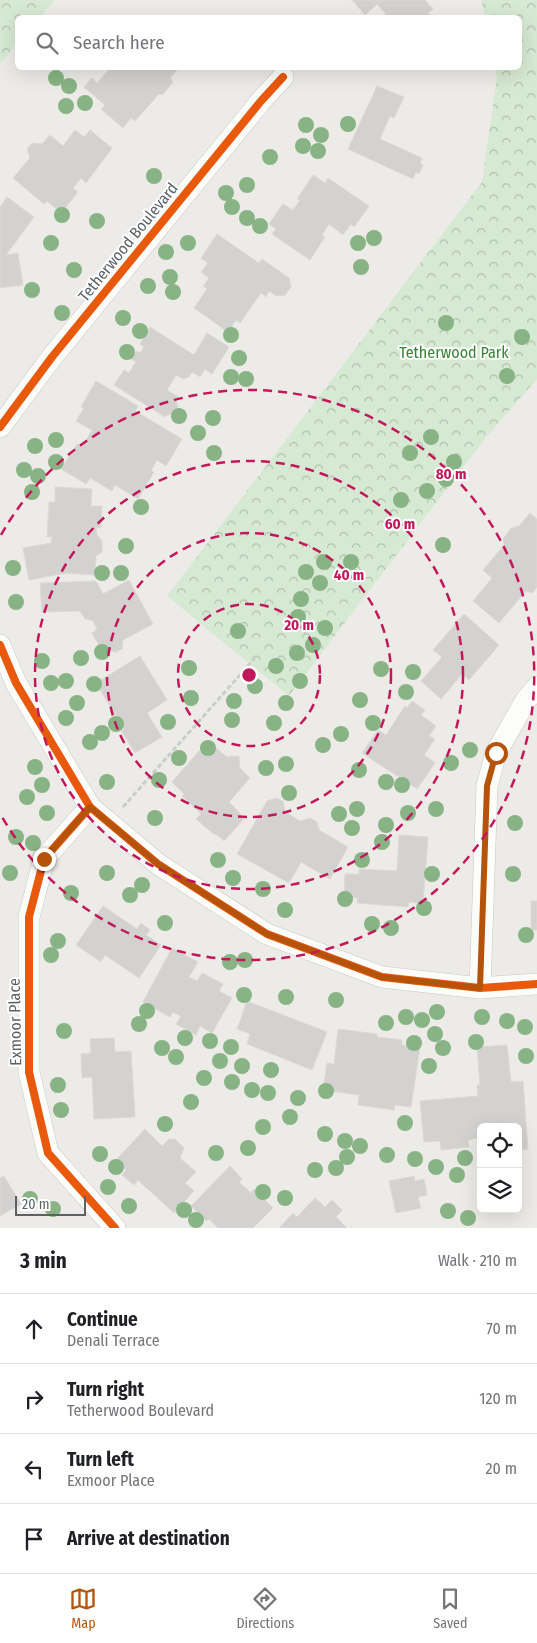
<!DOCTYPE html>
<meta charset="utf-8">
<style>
:root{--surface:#fff;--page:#f2f2f2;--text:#202124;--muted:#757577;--line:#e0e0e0;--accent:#b45309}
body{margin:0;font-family:"Fira Sans Condensed",sans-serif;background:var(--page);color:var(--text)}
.controls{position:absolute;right:15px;bottom:15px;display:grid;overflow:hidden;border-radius:8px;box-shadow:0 5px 20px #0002}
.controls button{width:45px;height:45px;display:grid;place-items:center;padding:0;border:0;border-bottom:1px solid var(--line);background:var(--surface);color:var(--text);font:25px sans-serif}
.scale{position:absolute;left:15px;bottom:12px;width:71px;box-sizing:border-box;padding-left:5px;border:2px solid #5c6165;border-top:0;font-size:14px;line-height:18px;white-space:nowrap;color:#5c6165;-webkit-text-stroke:4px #fff;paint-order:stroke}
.stop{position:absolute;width:15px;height:15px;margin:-11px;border:4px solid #b45309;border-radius:50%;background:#fff}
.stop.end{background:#b45309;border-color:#fff;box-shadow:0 1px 5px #0008}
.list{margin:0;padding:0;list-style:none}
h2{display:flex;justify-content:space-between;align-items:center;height:65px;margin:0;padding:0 20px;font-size:21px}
h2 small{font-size:16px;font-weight:400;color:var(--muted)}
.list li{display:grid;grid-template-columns:32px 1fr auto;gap:15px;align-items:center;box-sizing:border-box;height:70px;padding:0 20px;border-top:1px solid var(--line)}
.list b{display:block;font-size:19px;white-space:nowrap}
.list p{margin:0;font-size:16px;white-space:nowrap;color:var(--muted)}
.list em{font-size:16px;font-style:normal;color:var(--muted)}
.icon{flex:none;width:28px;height:28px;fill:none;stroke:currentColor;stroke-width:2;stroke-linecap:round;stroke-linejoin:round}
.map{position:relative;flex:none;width:537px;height:1228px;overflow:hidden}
.search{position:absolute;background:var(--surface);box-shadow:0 5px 20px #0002;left:15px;right:15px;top:15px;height:55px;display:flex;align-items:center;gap:12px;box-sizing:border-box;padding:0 18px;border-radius:8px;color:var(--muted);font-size:19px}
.sheet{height:345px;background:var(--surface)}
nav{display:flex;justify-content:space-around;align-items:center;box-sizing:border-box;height:70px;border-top:1px solid var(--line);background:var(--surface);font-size:14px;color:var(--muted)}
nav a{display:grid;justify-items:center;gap:2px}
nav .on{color:var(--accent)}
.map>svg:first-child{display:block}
.forest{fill:url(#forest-crowns)}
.building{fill:#d3d2d0;stroke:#dcdad6}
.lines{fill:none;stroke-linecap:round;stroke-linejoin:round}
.street-casing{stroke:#c8c8c8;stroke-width:22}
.path{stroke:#c9ceca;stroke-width:3;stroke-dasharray:5 2.5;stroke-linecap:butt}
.street{stroke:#fcfcfb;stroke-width:21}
.cycleway-casing{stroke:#fff;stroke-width:11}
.cycleway{stroke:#e8590c;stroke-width:8}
.tree{fill:#88b385}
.route{stroke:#b45309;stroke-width:6}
.ring{fill:none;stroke:#c2185b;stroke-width:2.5;stroke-dasharray:9 6}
.labels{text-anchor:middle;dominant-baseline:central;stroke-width:4;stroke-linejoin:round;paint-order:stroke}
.street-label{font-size:16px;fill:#5c6165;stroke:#fff}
.park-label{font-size:16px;fill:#368534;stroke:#fff}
.centre{fill:#c2185b;stroke:#fff;stroke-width:2.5}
.ring-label{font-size:15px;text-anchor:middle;font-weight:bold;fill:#c2185b;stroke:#fff;stroke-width:4;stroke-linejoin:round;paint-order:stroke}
</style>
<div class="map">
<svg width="537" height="1228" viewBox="0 0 537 1228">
<defs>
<pattern id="forest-crowns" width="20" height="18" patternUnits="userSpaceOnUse" patternTransform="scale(1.25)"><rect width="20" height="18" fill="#d6e9d2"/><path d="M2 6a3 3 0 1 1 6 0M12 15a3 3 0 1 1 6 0" fill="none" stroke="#b1c0ae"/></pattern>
</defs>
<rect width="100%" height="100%" fill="#edebe7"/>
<g class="forest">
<polygon points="0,0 55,0 40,17 18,18 17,43 0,64"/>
<polygon points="481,0 537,0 537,379 487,436 289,696 167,596 482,182 497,78 495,68 520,68 520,18 485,17"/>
</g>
<g class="building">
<polygon points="352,0 425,0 433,9 428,13 432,18 386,18 385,13 377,4 365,15"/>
<polygon points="110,68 177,68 178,69 170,78 173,82 162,95 159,94 135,121 131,118 123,128 101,109 105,105 84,87 92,78 97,83"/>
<polygon points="377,86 404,97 394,118 390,116 380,139 422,158 420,163 423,165 419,174 416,172 413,179 348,149"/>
<polygon points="75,130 84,137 90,130 112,148 86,183 81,178 73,188 78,192 61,213 47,201 44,204 13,178 30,158 27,149 32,143 42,144 50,135 63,146"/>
<polygon points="313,175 325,183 328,178 369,206 354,227 351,224 343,235 329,224 322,235 325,237 310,260 272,234 276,229 269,224 283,204 293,210 300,200 297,199"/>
<polygon points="7,197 34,217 6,255 18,253 23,285 0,288 0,207"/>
<polygon points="217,234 259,263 262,259 289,278 291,287 285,295 276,296 269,291 266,297 261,293 240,323 236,320 228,332 194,308 207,289 203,286 209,278 201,272 208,263 201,258"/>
<polygon points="150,327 194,355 207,333 229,347 212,374 205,369 200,377 192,372 189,377 183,379 176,375 167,390 178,397 176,401 178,406 174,414 167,415 165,417 114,385 124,370 129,373 136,362 131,359 137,351 140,353 144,347 140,344"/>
<polygon points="96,381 138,406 135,411 182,439 166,466 157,460 151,471 154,472 138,499 115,485 112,491 90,478 86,484 61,469 77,444 82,447 92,430 76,421 84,408 81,407"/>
<polygon points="55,487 92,489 91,506 102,506 101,527 96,528 97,535 102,541 102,552 96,556 95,575 66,573 29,580 23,548 51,543 52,537 47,537 49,502 55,502"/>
<polygon points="530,513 537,519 537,587 532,593 526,591 499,623 473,601 492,578 483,570 504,545 503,539 511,528 519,526"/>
<polygon points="129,580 153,624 123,640 122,649 116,652 109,651 107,646 101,649 92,633 97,629 93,621 85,619 80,611 42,612 40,583 96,581 103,594"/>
<polygon points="464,614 499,645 469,680 462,674 441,699 421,681 442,657 433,650"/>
<polygon points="140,656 167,700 147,713 162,737 135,753 121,730 124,729 96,683"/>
<polygon points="412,701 425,710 421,715 436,726 429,736 435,739 424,755 435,763 417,789 362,753 378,730 386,735 405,706 407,708"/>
<polygon points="216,748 227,757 239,756 240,768 250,778 229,802 239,812 243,820 224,841 216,834 215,835 196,819 201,814 182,796 184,794 172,782 200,750 208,757"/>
<polygon points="276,798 283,801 285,812 300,821 310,818 317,822 319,830 348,847 330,879 301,862 289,883 237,854 267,801"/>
<polygon points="399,835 428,837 423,903 409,902 408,907 357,903 358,898 344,897 345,874 359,874 359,869 397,871"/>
<rect x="531" y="901" width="6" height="29"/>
<polygon points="103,906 137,929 141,923 150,930 146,935 161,945 139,978 105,955 101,962 76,945"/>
<polygon points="172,948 198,962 189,977 197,981 202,973 223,984 219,991 232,998 212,1033 200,1026 196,1035 176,1024 181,1016 173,1012 170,1017 143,1002"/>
<polygon points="247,1001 327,1032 312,1070 247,1044 250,1034 237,1029"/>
<polygon points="338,1029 377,1034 377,1037 402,1040 402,1045 420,1047 411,1107 395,1105 394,1110 358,1105 359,1095 323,1090 327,1063 334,1064"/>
<polygon points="114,1038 115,1052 131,1051 135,1117 94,1119 92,1077 82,1078 81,1054 91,1053 90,1039"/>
<polygon points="507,1045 511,1082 523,1081 528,1149 518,1150 518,1127 481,1127 481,1153 478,1138 468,1140 469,1147 441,1150 440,1141 424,1142 420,1101 478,1096 477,1085 480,1085 477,1047"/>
<polygon points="145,1129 162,1146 169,1139 175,1139 184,1148 180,1158 196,1172 185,1183 194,1191 174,1213 138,1180 134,1185 122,1175 126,1170 116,1160"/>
<polygon points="230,1166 242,1179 239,1182 251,1193 254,1189 273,1208 253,1228 218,1228 209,1219 206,1221 191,1206"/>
<polygon points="4,1176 21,1204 0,1216 0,1178"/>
<polygon points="414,1176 415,1181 424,1179 427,1195 418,1197 421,1208 396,1213 389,1181"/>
<polygon points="315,1198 325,1207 332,1200 342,1210 336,1217 347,1228 279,1228 293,1213 297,1217"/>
</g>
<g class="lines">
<g class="street-casing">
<g id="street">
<polyline points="0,427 52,357 261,101 283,77"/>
<polyline points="0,645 16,683 90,807 158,864 267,934 382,977 480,988 537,984"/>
<polyline points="90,807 44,859 29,917 29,1072 48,1153 115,1228"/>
<polyline points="480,988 487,786 496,753 526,700 537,687"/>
</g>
</g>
<polyline class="path" points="123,807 255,658"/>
<use href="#street" class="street"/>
<g class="cycleway-casing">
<g id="cycleway">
<polyline points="0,427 52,357 261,101 283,77"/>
<polyline points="0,645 16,683 90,807 158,864 267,934 382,977 480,988 537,984"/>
<polyline points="90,807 44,859 29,917 29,1072 48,1153 115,1228"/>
</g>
</g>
<use href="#cycleway" class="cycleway"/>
</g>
<g class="tree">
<circle cx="56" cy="78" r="8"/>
<circle cx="69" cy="86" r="8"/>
<circle cx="85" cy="103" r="8"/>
<circle cx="66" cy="106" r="8"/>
<circle cx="348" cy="124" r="8"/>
<circle cx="306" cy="125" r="8"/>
<circle cx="321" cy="135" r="8"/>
<circle cx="303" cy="146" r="8"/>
<circle cx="318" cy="151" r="8"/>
<circle cx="270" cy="157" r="8"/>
<circle cx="154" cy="176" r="8"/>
<circle cx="247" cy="185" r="8"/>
<circle cx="226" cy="193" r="8"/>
<circle cx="232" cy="207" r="8"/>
<circle cx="62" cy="215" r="8"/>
<circle cx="247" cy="218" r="8"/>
<circle cx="97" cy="221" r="8"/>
<circle cx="260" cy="226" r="8"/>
<circle cx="374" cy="238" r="8"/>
<circle cx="51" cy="243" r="8"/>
<circle cx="188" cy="243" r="8"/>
<circle cx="358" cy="243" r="8"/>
<circle cx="166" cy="252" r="8"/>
<circle cx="361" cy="267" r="8"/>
<circle cx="74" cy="270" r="8"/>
<circle cx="170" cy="277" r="8"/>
<circle cx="148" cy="286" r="8"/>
<circle cx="32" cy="290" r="8"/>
<circle cx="173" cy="292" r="8"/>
<circle cx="62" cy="313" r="8"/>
<circle cx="123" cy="318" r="8"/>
<circle cx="446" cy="323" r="8"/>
<circle cx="140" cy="331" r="8"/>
<circle cx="231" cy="335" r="8"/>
<circle cx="522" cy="337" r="8"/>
<circle cx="127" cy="352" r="8"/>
<circle cx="239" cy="358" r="8"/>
<circle cx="507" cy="376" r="8"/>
<circle cx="231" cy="377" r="8"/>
<circle cx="246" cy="379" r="8"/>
<circle cx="179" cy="416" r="8"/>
<circle cx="213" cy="418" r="8"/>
<circle cx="198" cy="433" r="8"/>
<circle cx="431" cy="437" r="8"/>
<circle cx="56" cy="440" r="8"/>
<circle cx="35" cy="446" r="8"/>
<circle cx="214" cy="453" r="8"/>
<circle cx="410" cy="453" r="8"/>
<circle cx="56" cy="462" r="8"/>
<circle cx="454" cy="462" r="8"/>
<circle cx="24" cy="470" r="8"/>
<circle cx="38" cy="476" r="8"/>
<circle cx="446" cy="479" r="8"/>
<circle cx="427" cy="491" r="8"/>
<circle cx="32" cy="492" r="8"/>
<circle cx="401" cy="500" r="8"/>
<circle cx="141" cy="507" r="8"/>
<circle cx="443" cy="545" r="8"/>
<circle cx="126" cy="546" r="8"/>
<circle cx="324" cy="562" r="8"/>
<circle cx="351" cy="562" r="8"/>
<circle cx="13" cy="568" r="8"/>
<circle cx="306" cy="572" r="8"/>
<circle cx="102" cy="573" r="8"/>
<circle cx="121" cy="573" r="8"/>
<circle cx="320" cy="583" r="8"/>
<circle cx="301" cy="599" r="8"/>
<circle cx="16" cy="602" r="8"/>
<circle cx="298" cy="617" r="8"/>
<circle cx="325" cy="628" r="8"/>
<circle cx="238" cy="631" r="8"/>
<circle cx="313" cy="645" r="8"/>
<circle cx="102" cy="652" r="8"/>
<circle cx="297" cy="653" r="8"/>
<circle cx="81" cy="658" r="8"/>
<circle cx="42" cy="661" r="8"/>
<circle cx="276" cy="666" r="8"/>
<circle cx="189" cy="668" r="8"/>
<circle cx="381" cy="669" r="8"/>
<circle cx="413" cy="672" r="8"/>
<circle cx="66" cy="681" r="8"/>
<circle cx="300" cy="681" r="8"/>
<circle cx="51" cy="683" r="8"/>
<circle cx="94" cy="684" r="8"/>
<circle cx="255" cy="686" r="8"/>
<circle cx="406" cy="692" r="8"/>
<circle cx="191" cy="698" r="8"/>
<circle cx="360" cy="700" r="8"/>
<circle cx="234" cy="701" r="8"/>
<circle cx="77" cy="703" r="8"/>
<circle cx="286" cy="703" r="8"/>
<circle cx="66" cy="718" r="8"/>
<circle cx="232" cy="720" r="8"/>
<circle cx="168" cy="722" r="8"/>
<circle cx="274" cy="723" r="8"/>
<circle cx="373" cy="723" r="8"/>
<circle cx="116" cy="724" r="8"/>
<circle cx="102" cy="733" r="8"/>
<circle cx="341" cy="734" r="8"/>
<circle cx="90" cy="742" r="8"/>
<circle cx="323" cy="745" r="8"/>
<circle cx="208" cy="748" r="8"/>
<circle cx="470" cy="750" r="8"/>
<circle cx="179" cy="758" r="8"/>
<circle cx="451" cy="763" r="8"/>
<circle cx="286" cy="764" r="8"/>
<circle cx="35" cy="767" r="8"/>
<circle cx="266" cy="768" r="8"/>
<circle cx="359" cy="770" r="8"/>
<circle cx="159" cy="780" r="8"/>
<circle cx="107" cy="782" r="8"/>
<circle cx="386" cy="782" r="8"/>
<circle cx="42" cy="785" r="8"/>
<circle cx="402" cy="785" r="8"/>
<circle cx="289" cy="793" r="8"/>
<circle cx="27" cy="797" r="8"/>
<circle cx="357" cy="809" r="8"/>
<circle cx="436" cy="809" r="8"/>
<circle cx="47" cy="813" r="8"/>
<circle cx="408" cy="813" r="8"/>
<circle cx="339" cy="814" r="8"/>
<circle cx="155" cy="818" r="8"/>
<circle cx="515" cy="823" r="8"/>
<circle cx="386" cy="825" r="8"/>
<circle cx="352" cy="828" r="8"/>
<circle cx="16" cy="837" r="8"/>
<circle cx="382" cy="842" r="8"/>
<circle cx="33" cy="843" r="8"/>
<circle cx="218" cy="860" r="8"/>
<circle cx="362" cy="860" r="8"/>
<circle cx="10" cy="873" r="8"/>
<circle cx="107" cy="873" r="8"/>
<circle cx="432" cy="874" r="8"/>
<circle cx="513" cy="874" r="8"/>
<circle cx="233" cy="878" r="8"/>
<circle cx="142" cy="885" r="8"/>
<circle cx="263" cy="889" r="8"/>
<circle cx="71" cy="893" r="8"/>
<circle cx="130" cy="895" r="8"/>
<circle cx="345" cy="899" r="8"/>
<circle cx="424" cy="908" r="8"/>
<circle cx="285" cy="910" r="8"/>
<circle cx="165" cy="923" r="8"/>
<circle cx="372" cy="924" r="8"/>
<circle cx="391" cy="928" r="8"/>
<circle cx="526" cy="935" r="8"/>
<circle cx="58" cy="941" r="8"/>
<circle cx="51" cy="955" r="8"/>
<circle cx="245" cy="960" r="8"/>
<circle cx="230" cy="962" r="8"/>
<circle cx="244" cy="995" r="8"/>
<circle cx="286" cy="997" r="8"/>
<circle cx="336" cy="1000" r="8"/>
<circle cx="147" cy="1011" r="8"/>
<circle cx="437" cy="1012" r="8"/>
<circle cx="406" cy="1017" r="8"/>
<circle cx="482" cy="1017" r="8"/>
<circle cx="422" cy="1020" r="8"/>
<circle cx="507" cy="1021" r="8"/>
<circle cx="386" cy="1023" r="8"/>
<circle cx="139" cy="1024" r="8"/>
<circle cx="525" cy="1027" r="8"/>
<circle cx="64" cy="1031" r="8"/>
<circle cx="435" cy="1034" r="8"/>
<circle cx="185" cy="1038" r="8"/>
<circle cx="210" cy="1041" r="8"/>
<circle cx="476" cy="1042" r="8"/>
<circle cx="414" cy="1043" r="8"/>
<circle cx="231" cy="1047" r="8"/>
<circle cx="162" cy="1048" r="8"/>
<circle cx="443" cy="1048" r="8"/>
<circle cx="526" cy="1056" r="8"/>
<circle cx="176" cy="1057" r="8"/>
<circle cx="220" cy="1061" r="8"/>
<circle cx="242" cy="1066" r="8"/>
<circle cx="429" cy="1066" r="8"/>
<circle cx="271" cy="1070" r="8"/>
<circle cx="204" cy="1078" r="8"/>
<circle cx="232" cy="1082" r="8"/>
<circle cx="58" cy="1085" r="8"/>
<circle cx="252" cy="1090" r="8"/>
<circle cx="326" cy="1091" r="8"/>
<circle cx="268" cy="1093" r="8"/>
<circle cx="298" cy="1098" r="8"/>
<circle cx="191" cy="1102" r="8"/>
<circle cx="61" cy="1110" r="8"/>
<circle cx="290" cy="1117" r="8"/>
<circle cx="405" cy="1123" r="8"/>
<circle cx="165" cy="1124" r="8"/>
<circle cx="263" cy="1127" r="8"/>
<circle cx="325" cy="1134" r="8"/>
<circle cx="345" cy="1141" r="8"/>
<circle cx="360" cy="1146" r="8"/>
<circle cx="248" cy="1148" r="8"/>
<circle cx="216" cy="1153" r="8"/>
<circle cx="100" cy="1154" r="8"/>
<circle cx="387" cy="1155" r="8"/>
<circle cx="347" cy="1157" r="8"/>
<circle cx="465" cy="1158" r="8"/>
<circle cx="415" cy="1159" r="8"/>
<circle cx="116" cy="1167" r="8"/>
<circle cx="436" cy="1167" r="8"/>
<circle cx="336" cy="1168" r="8"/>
<circle cx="315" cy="1170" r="8"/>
<circle cx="457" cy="1175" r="8"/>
<circle cx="108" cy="1187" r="8"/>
<circle cx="263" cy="1192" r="8"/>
<circle cx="285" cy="1198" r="8"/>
<circle cx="30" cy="1199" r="8"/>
<circle cx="129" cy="1206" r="8"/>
<circle cx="53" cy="1209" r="8"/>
<circle cx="184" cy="1210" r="8"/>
<circle cx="448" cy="1211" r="8"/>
<circle cx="468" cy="1218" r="8"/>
<circle cx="196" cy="1220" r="8"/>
</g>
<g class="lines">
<polyline class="route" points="44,859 90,807 158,864 267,934 382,977 480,988 487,786 496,753"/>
</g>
<g class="ring">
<circle cx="249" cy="675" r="71"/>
<circle cx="249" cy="675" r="142"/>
<circle cx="249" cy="675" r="214"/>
<path d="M1 535A285 285 0 1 1 1 815"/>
</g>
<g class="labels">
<g class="street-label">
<text transform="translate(128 242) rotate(-51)">Tetherwood Boulevard</text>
<text transform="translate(15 1022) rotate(-91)">Exmoor Place</text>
</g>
<g class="park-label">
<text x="454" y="352">Tetherwood Park</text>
</g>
</g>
<circle cx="249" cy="675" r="8" class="centre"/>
<g class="ring-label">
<text x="451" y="479">80 m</text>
<text x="400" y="529">60 m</text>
<text x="349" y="580">40 m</text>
<text x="299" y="630">20 m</text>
</g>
</svg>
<div class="controls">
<button><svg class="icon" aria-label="locate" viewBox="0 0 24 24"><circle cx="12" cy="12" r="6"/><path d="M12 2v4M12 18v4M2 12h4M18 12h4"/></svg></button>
<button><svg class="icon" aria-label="layers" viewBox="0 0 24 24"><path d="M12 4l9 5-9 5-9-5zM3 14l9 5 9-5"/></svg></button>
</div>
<div class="scale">20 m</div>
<div class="stop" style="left:496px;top:753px"></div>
<div class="stop end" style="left:44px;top:859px"></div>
<div class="search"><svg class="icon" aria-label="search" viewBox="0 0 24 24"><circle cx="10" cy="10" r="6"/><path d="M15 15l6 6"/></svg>Search here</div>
</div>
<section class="sheet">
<h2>3 min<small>Walk · 210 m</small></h2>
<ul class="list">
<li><svg class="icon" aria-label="ahead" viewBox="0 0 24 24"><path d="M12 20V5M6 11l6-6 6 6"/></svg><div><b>Continue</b><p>Denali Terrace</p></div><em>70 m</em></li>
<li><svg class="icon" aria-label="right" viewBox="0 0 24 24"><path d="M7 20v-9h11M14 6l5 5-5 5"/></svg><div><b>Turn right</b><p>Tetherwood Boulevard</p></div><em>120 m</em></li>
<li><svg class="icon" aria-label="left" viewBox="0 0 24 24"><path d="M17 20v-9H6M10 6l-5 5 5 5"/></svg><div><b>Turn left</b><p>Exmoor Place</p></div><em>20 m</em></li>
<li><svg class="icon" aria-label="arrive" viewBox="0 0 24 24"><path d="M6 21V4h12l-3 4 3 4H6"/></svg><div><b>Arrive at destination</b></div></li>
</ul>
</section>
<nav>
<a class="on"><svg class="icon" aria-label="map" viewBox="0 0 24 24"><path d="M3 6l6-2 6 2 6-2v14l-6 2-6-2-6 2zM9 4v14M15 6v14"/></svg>Map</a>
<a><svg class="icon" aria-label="directions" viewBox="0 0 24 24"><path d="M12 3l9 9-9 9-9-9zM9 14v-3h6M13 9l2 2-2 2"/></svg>Directions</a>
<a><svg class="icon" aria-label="saved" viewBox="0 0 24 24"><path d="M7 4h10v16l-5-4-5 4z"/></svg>Saved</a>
</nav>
